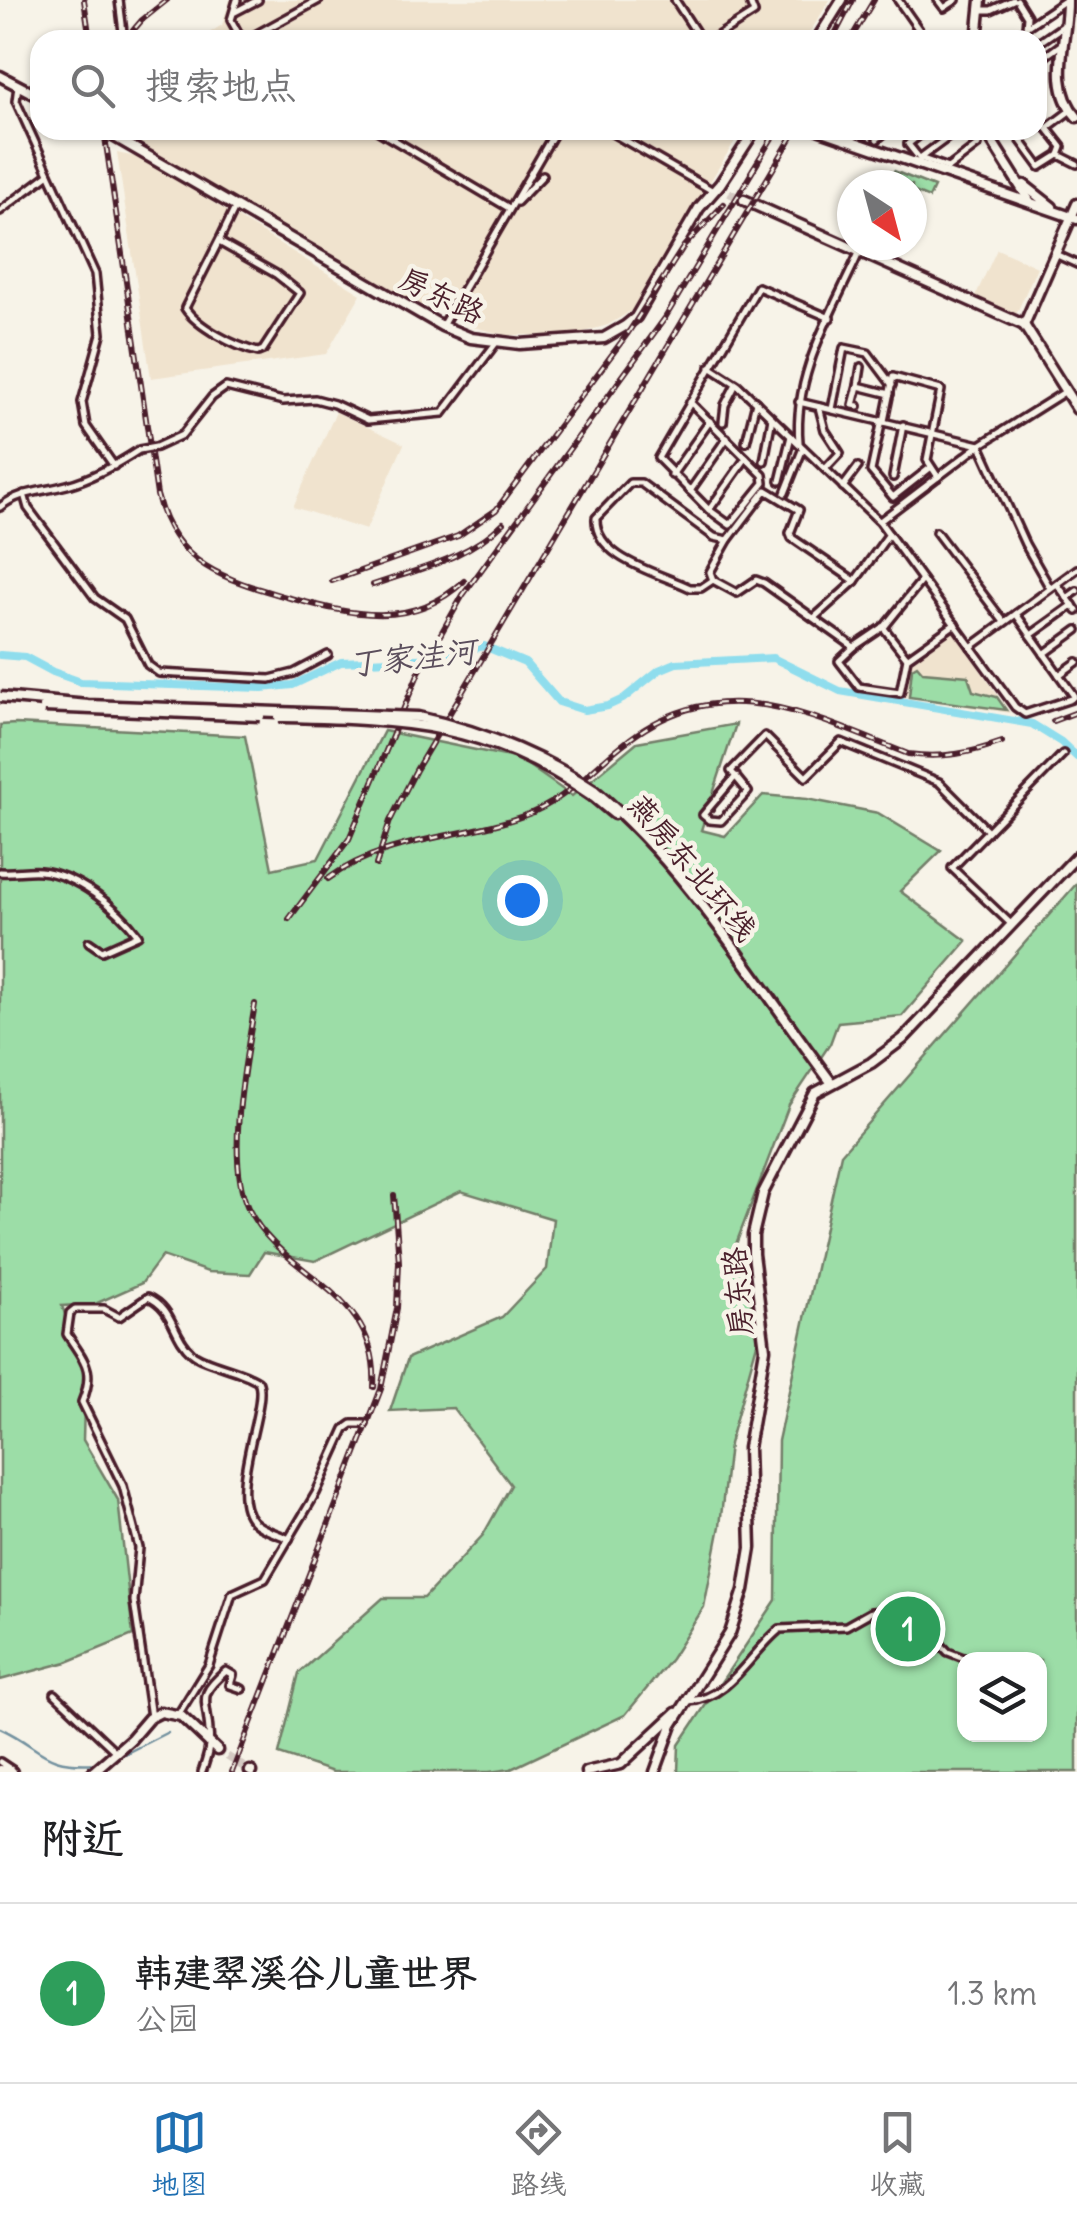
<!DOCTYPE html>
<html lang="zh">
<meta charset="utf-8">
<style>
:root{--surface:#fff;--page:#f6f6f6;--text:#202124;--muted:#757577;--line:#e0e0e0;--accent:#1f6fb2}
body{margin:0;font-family:Delius,"LXGW WenKai TC",sans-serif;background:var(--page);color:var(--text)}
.controls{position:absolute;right:30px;bottom:30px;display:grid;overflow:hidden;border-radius:20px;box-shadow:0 2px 8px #0004}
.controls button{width:90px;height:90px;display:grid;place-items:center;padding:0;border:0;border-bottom:2px solid var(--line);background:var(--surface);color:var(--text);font:50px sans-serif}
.compass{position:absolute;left:837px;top:170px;width:90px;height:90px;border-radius:50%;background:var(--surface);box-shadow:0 2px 8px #0004;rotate:144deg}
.you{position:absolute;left:522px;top:900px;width:35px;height:35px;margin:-25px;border:8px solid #fff;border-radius:50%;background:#1a73e8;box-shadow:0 0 0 15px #1a73e833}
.badge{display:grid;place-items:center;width:65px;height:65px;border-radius:50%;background:var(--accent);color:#fff;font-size:32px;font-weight:700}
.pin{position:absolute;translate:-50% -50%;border:5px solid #fff;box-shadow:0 2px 10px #0006}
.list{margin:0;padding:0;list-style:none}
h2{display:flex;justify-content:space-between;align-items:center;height:130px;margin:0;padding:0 40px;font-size:42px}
h2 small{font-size:32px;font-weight:400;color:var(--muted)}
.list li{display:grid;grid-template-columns:65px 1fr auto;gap:30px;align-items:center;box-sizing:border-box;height:180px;padding:0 40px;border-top:2px solid var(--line)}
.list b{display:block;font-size:38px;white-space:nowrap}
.list p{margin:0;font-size:32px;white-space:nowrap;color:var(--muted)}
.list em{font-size:32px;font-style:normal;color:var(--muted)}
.icon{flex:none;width:55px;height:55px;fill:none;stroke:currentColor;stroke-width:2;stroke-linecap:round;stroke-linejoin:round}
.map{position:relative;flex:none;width:1077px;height:1772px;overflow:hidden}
.search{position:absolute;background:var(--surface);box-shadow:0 2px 8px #0004;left:30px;right:30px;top:30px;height:110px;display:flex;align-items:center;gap:25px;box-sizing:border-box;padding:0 35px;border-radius:30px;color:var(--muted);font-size:38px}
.sheet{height:310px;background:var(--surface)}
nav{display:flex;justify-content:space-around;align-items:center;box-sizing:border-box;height:140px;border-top:2px solid var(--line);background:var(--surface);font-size:28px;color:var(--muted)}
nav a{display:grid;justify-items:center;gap:5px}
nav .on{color:var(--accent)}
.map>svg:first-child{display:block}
.built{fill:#f0e3ce}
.green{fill:#9cdda7;stroke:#737e69;stroke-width:2.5;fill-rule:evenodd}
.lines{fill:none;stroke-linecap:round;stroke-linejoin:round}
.stream{stroke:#73919f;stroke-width:2.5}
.river{stroke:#8fdded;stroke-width:8}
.secondary-tunnel{stroke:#d4c9c2;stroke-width:8;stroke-dasharray:8 4;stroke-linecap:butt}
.street-casing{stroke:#4a1f2b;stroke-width:12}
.secondary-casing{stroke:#4a1f2b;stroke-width:15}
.street{stroke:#f7f3e8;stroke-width:5}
.secondary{stroke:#f7f3e8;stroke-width:8}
.rail-casing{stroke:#4a1f2b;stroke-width:6}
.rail{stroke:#f7f3e8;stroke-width:2.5;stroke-dasharray:8;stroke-linecap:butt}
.street-bridge-casing{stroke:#4a1f2b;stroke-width:12;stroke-linecap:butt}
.secondary-bridge-casing{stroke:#4a1f2b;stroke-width:15;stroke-linecap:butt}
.street-bridge{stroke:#f7f3e8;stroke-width:5}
.secondary-bridge{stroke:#f7f3e8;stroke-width:8}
.labels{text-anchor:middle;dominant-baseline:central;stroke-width:9;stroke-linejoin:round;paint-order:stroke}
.street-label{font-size:30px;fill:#4a1f2b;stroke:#f7f3e8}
.water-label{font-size:32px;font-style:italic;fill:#5b4e5c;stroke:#f7f3e8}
</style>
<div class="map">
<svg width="1077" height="1772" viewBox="0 0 1077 1772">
<rect width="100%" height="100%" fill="#f7f3e8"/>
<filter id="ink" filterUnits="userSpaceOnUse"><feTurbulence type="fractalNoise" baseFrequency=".01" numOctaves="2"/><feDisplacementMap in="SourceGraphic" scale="20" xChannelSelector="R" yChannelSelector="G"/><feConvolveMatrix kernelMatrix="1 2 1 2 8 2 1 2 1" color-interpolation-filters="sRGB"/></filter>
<g filter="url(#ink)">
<g class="built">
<polygon points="230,0 830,0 805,40 198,40 222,25"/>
<polygon points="128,130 734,130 738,136 631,311 608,325 573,335 505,335 465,325 462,313 434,299 418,306 126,135"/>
<polygon points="117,153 141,158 361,294 326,354 151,378"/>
<polygon points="997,249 1037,267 1016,315 975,297"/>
<polygon points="336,412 404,444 366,530 293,507"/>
<polygon points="952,629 1010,713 905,697 910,659"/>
</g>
<g class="green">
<polygon points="894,171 934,187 929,198 912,191 912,185 890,182"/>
<polygon points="917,665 923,672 968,676 973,691 997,697 1006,710 909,697 912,668"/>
<polygon points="16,724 245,736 272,869 318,859 384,731 519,759 572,796 637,742 736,724 701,830 725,836 763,795 807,799 878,813 941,851 900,891 967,941 902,1016 838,1022 830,1044 789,1105 736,1244 759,1336 729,1444 720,1526 704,1607 671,1659 625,1715 511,1769 489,1772 333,1772 279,1754 299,1673 383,1598 424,1598 483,1535 511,1485 453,1408 390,1411 408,1358 502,1317 547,1269 553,1219 461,1191 315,1261 264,1252 250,1274 208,1272 162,1256 142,1283 95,1304 62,1306 85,1370 83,1440 118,1500 133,1635 67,1662 0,1680 0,725"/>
<path d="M 1077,883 L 1077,1772 L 678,1772 L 679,1745 L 776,1600 L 778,1441 L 841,1154 ZM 964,1660 L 1040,1660 L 1040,1734 L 964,1734 Z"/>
</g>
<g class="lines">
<g class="stream">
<path d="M 0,1728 C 45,1749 40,1767 99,1763"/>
<polyline points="107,1763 168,1732"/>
</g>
<polyline class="river" points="0,655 25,657 53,672 81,682 262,688 293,685 341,662 441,658 484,646 525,663 559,702 584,710 608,706 623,699 659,670 676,663 773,658 840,691 1032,724 1061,742 1077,757"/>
<g class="secondary-tunnel">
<polyline points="729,193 744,200"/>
<polyline points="217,1750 250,1771"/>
</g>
<g class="street-casing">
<g id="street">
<polyline points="119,0 124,40"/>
<polyline points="237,0 231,20 242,40"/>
<polyline points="675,0 701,40"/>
<polyline points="898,0 926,40"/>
<polyline points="938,0 944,8 956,0"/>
<polyline points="1017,0 1027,16 1025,40"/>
<polyline points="980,10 991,10 1013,0"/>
<polyline points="235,12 258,0"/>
<polyline points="1026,27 1066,0"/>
<polyline points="246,40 319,0"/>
<polyline points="711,40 754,13 749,0"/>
<polyline points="1037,44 1063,26"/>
<polyline points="1037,62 1062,44"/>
<polyline points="18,86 16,101 95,274 101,334 82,402 86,426 114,466"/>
<polyline points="1037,122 1047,128"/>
<polyline points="377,130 509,208"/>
<polyline points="607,130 713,191"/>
<polyline points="1013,130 1040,167 1059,155 1077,164"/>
<polyline points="877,139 888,130"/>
<polyline points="1059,155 1062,147 1047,128 1071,110"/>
<polyline points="920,159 908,144 926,130"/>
<polyline points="948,168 920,158 958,130"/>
<polyline points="948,168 978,145"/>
<polyline points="517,202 543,175"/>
<polyline points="0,211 49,174"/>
<path d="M 220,239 L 185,308 C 197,327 236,347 258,352 L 263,350 L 300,293 L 276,274 L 221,243 L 220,239 L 236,206"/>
<polyline points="1055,254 1077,264"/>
<polyline points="442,326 556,130"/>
<polyline points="710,367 738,385 880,522 1015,707 1025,714 1071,699 1074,696 1016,614"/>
<polyline points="861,367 858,386 890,394"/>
<polyline points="858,386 853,405 858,406"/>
<polyline points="690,402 763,475 764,483 730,525 708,509 658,458 758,287 830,318"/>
<polyline points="799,402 980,445 1025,544 1050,588"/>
<polyline points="819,407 825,430 840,453 825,469"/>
<polyline points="832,409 844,348 868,353 892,385"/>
<polyline points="882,420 871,471 893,497 930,468"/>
<polyline points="884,421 893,377 941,390 927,460 938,477"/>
<polyline points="723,422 725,405 736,384"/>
<polyline points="746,442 756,402"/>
<path d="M 799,442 C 793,374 832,313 859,253"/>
<polyline points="156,447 182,435 212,397 226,387 283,401 315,399 334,404 368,420 443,413 496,343"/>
<polyline points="764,461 772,418"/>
<polyline points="672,475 710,421"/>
<polyline points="893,477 903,425"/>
<polyline points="780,481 791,436"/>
<polyline points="843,487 858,467"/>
<polyline points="690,491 727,438"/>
<polyline points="785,493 803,448"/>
<polyline points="24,494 28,508 95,598 125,619 148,665 159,673 270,679 294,673 328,655"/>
<path d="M 0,507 C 20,491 42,492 67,485 C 93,478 116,465 139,450"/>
<polyline points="709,510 746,458"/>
<polyline points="880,521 980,445 1066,391"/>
<polyline points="936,532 1004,622"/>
<path d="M 713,580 L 701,588 L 690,588 C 660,573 594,559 596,518 L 630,483 L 641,483 L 714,537 L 728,540"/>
<polyline points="855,581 792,538 790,533 799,510 766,490 728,540 710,572 713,580 737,593 756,580 764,583 854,647 885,626 922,580"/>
<polyline points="1057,584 1077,611"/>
<polyline points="1067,598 1077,591"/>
<polyline points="815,617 855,581 889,534"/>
<polyline points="883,627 907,658"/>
<polyline points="1031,635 1073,605"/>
<polyline points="854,647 839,661 859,687 900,693 907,658 955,624"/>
<polyline points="971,647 1077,569"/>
<polyline points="1044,654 1077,630"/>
<polyline points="1059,675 1077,662"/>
<polyline points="736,776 703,815 709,820 721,821 748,792 731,771 765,736 806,777 841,742 939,782 988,831"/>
<path d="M 0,872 C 13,873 27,870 40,871 C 76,874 118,908 138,935 L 102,951 L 89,942"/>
<polyline points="1011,924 952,868 1063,754"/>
<polyline points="55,1694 117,1753"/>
<path d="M 689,1701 C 730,1699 751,1652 780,1629 L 846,1626 L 871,1612 L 884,1611 L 902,1614 L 920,1623 L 948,1652 L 969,1660"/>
<polyline points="178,1715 209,1665 232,1594 265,1579 316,1493 345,1429 352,1424 365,1424"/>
<path d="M 151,1717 L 134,1601 L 139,1548 L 123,1486 L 82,1402 C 96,1368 83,1360 67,1334 L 70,1313 L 75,1309 L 104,1309 L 119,1317 L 148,1297 C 174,1308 172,1336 192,1353 C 204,1364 240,1369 258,1381 C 270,1402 225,1493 253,1521 C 261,1530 279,1534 289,1539"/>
<polyline points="0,1762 12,1770"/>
<path d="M 202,1772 C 207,1758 211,1745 209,1731 C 207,1698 196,1697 226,1671 L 233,1675 L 230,1685 L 242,1689"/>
</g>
</g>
<g class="secondary-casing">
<g id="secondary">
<path d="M 1067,0 C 1068,38 1047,85 1077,117"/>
<polyline points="817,40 842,0"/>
<polyline points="977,40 981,0"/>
<polyline points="0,76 40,97"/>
<polyline points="820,130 1077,219"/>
<polyline points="985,130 1030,202"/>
<polyline points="115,137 442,326 471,338 520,344 604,338 625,326 636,317 699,208 720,184 755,130"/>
<polyline points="1024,185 1052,207"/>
<polyline points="744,200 1024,325"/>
<polyline points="1024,325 1077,204"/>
<polyline points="1024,325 1077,409"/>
<path d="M 594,790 C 687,867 759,986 831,1082"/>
<polyline points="591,795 614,814"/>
<polyline points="0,1770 12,1772"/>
<polyline points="250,1771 252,1772"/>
<polyline points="93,1772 131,1739 149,1718 161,1712 181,1716 217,1750"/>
<polyline points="586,1772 621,1764 676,1713"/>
<polyline points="655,1772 672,1725 730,1633 744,1590 751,1548 748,1448 765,1349 753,1254 753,1235 763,1193 815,1093 871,1063 903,1039 1077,856"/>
</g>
</g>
<use href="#street" class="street"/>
<use href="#secondary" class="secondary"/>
<g class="rail-casing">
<g id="rail">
<polyline points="84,0 90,40"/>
<polyline points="125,40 142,20 167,0"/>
<polyline points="832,40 853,0"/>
<polyline points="850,40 874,0"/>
<path d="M 104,130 L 157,495 C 174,566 227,580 290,598 C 352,615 412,630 464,581"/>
<polyline points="751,172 777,130"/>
<polyline points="332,581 458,536 496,510 628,333 684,246 724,204"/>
<path d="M 373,585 C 419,569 468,558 503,523"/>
<polyline points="1053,721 1077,712"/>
<polyline points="376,865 390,821 416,770 796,130"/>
<path d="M 328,879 C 384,837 460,839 523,816 C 563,803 590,770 622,745 C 720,666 808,715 908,754 C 942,759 971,753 1002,742"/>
<polyline points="289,919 349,839 419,672 463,595 665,318 758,162"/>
<path d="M 255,1004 C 246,1059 225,1158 248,1208 C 282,1279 380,1289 374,1387"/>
<polyline points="232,1772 381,1389 397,1308 399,1262 394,1195"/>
</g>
</g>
<use href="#rail" class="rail"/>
<g class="street-bridge-casing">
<polyline id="street-bridge" points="139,450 156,447"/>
</g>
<g class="secondary-bridge-casing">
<g id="secondary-bridge">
<polyline points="102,130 115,137"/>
<path d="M 0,697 L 88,705 L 418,717 C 482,731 539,754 594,790"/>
<polyline points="44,707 260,716"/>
<path d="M 279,717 C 404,720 483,721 591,795"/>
</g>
</g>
<use href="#street-bridge" class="street-bridge"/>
<use href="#secondary-bridge" class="secondary-bridge"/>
</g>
</g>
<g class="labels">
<g class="street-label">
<text transform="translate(442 295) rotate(26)">房东路</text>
<text transform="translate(693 867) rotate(50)">燕房东北环线</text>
<text transform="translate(737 1292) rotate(-95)">房东路</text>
</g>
<g class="water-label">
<text transform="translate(412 657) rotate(-6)">丁家洼河</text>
</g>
</g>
</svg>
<div class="controls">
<button><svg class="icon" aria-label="layers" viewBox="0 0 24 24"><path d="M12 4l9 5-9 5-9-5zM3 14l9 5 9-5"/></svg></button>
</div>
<svg class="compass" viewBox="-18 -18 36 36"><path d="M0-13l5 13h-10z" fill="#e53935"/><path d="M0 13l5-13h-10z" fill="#757577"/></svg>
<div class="you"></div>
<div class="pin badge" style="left:908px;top:1629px;background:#2e9e5b">1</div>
<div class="search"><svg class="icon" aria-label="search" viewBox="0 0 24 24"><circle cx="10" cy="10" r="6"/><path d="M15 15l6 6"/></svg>搜索地点</div>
</div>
<section class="sheet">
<h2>附近<small></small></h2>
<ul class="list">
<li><span class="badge" style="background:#2e9e5b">1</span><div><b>韩建翠溪谷儿童世界</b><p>公园</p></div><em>1.3 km</em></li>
</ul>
</section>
<nav>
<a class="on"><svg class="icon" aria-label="map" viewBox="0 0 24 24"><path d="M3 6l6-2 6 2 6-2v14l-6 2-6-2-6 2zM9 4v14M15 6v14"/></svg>地图</a>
<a><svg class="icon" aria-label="directions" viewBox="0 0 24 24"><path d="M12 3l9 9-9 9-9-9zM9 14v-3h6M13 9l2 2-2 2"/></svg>路线</a>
<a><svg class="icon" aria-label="saved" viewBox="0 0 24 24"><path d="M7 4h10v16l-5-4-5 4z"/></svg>收藏</a>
</nav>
